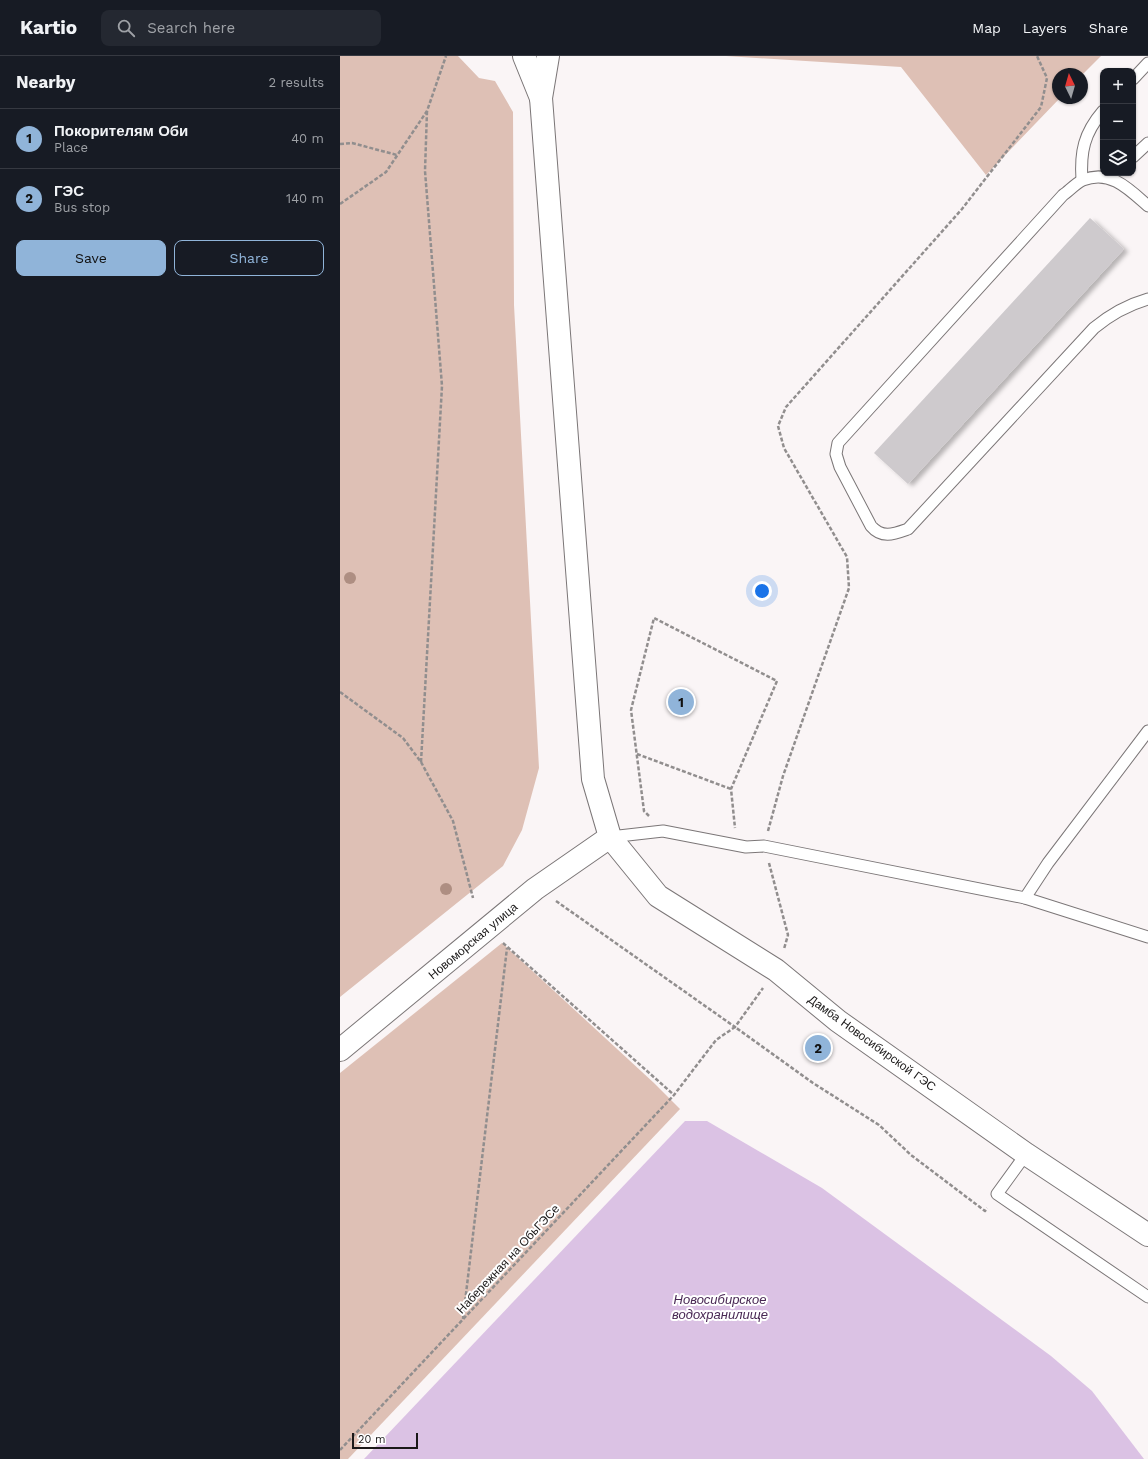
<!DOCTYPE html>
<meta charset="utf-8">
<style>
:root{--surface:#171b24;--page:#242831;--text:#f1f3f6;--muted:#9ea1a6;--line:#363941;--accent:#90b4d9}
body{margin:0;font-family:"Work Sans",sans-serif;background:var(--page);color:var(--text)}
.controls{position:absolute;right:12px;top:12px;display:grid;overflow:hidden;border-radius:8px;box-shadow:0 1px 3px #0004}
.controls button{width:36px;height:36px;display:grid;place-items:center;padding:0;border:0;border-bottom:1px solid var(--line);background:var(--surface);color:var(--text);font:20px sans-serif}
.compass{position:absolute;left:712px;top:12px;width:36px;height:36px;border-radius:50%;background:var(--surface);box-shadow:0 1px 3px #0004;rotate:355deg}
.scale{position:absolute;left:12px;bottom:10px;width:66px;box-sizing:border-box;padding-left:4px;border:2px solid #1a1818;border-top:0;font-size:11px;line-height:14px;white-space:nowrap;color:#1a1818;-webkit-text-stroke:3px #fff;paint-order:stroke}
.you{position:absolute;left:422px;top:535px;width:14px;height:14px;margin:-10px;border:3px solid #fff;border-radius:50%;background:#1a73e8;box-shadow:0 0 0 6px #1a73e833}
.badge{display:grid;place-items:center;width:26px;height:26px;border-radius:50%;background:var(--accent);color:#111;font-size:13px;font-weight:700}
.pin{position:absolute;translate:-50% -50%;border:2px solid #fff;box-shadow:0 1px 4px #0006}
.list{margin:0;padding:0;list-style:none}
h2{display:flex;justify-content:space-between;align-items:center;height:52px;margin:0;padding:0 16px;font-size:17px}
h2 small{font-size:13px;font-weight:400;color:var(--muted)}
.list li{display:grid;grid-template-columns:26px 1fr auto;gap:12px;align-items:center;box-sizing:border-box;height:60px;padding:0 16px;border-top:1px solid var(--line)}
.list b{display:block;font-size:15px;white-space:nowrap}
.list p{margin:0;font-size:13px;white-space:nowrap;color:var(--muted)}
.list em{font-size:13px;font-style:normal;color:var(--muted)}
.actions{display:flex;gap:8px;padding:12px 16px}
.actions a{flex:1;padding:9px 0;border:1px solid var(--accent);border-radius:8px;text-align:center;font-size:14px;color:var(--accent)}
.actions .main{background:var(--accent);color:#111}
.icon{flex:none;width:22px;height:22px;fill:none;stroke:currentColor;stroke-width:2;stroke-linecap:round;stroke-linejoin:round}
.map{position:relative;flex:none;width:808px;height:1403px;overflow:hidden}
header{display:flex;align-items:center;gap:24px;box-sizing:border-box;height:56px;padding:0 20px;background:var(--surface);border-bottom:1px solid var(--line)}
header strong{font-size:19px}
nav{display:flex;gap:22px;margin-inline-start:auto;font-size:14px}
.search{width:280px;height:36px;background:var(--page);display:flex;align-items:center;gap:10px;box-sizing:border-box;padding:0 14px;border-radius:8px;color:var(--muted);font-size:15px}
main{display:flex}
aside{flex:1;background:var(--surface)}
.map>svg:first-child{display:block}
.green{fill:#dec0b5}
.water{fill:#dbc2e4}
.building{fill:#cecacd;filter:url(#shadow)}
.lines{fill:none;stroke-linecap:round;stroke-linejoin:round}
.service-casing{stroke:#7b7677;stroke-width:13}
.tertiary-casing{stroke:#7b7677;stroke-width:24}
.secondary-casing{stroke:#7b7677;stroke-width:24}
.trunk-casing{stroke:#7b7677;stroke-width:24}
.path{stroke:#918e8e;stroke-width:2.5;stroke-dasharray:4 2;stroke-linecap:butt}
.service{stroke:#fff;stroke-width:11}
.tertiary{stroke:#fff;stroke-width:22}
.secondary{stroke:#fff;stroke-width:22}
.trunk{stroke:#fff;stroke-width:22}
.tree{fill:#ae8e82}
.labels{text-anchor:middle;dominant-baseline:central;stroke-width:4;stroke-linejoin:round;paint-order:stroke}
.street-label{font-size:12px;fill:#1a1818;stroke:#fff}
.water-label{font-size:13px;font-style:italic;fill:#492854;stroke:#fff}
</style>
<header>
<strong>Kartio</strong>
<div class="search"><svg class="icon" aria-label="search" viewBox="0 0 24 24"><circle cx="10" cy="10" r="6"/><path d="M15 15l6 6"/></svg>Search here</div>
<nav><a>Map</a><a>Layers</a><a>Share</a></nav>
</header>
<main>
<aside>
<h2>Nearby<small>2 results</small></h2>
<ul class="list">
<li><span class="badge">1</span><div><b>Покорителям Оби</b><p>Place</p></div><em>40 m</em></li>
<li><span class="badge">2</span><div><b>ГЭС</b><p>Bus stop</p></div><em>140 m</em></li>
</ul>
<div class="actions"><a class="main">Save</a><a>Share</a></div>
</aside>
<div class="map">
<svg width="808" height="1403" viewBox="0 0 808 1403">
<defs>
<filter id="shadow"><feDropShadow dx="4.5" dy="2.5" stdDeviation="2" flood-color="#0004"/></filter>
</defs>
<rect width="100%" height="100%" fill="#faf5f6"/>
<g class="green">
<polygon points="0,0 118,0 139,22 155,25 173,56 174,249 199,712 182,774 163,810 0,941"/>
<polygon points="386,0 761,0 742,19 718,18 718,42 720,42 646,119 561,11"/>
<polygon points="162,887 314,1027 340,1053 8,1403 0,1403 0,1017"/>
</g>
<polygon class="water" points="345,1065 367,1065 482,1132 711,1300 752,1335 804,1403 24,1403"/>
<polygon class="building" points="750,162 784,193 568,428 534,397"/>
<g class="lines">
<g class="service-casing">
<g id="service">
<polyline points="793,23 808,7"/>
<polyline points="793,101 808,87"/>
<path d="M 742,124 C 740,96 744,77 763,55"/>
<path d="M 808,150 C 789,133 770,113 743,124 C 736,127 729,135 723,139 L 498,387 L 496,398 L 500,411 L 531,470 C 542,483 554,478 568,473 L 754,272 C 771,258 787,249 808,243"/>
<polyline points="270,781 323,775 406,791 424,790 685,842 808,881"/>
<polyline points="685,842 708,807 808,675"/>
<polyline points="686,1098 657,1138 808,1241"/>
</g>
</g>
<g class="tertiary-casing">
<polyline id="tertiary" points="0,994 195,833 270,781"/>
</g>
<g class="secondary-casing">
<polyline id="secondary" points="184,0 201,42"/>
</g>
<g class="trunk-casing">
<polyline id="trunk" points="208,0 201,42 253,723 270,781 318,840 436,914 498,965 686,1098 808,1179"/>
</g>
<g class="path">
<polyline points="0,88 12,87 57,99"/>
<polyline points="0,148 46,116 87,55 106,0"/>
<polyline points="0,636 63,682 81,706 113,765 133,842"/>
<polyline points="297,698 391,733"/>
<polyline points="81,706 102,330 85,115 87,55"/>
<polyline points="309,760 304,755 291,654 314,562 437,625 391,733 395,772"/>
<polyline points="428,775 443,720 509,532 507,501 444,392 438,370 446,351 622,153 701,51 707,22 697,0"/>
<polyline points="429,807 448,879 444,893"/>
<polyline points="216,845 395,971 423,932"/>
<polyline points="163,887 334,1039"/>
<polyline points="123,1263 167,892"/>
<polyline points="0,1394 334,1039 376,984 395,971 473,1027 539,1069 571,1099 645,1155 647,1152"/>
</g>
<use href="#service" class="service"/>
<use href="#tertiary" class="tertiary"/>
<use href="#secondary" class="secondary"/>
<use href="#trunk" class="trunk"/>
</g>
<g class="tree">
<circle cx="10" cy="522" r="6"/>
<circle cx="106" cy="833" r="6"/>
</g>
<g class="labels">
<g class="street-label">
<text transform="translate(133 885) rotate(-40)">Новоморская улица</text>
<text transform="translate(532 987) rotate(36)">Дамба Новосибирской ГЭС</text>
<text transform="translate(168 1203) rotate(-47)">Набережная на ОбьГЭСе</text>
</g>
<g class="water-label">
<text x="380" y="1243">Новосибирское<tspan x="380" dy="15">водохранилище</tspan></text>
</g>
</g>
</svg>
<div class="controls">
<button>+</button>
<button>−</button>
<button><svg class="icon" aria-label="layers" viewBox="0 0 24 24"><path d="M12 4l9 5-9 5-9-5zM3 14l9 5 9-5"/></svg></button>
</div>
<svg class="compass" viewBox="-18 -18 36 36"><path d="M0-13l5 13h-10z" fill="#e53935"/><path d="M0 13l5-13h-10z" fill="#9ea1a6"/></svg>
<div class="scale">20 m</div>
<div class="you"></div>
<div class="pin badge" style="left:341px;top:646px">1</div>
<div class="pin badge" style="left:478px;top:992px">2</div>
</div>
</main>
